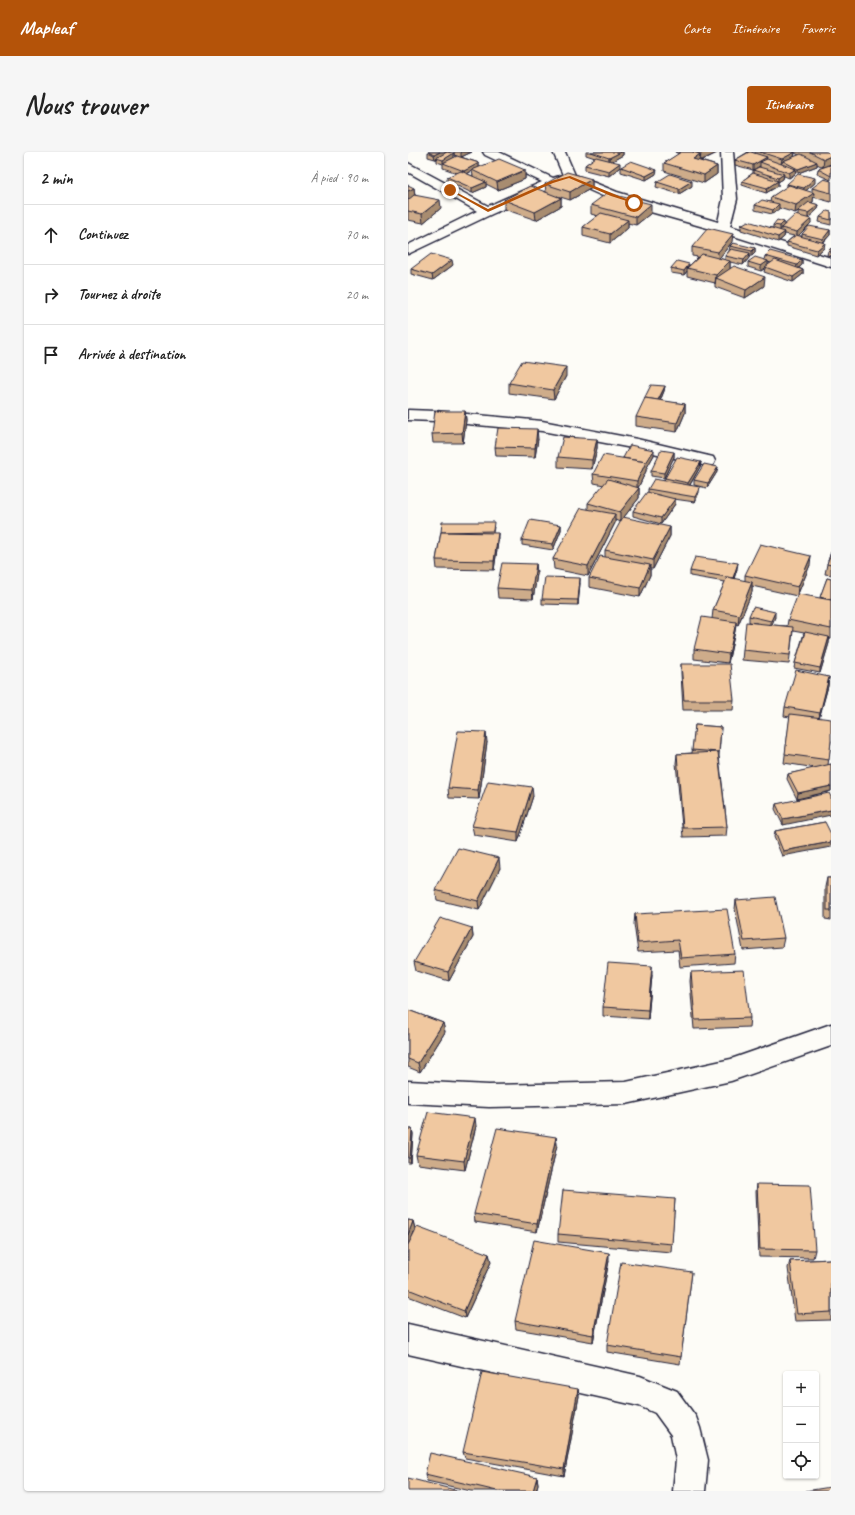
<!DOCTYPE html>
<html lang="fr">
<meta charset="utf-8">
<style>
:root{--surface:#fff;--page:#f6f6f6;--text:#222;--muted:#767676;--line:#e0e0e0;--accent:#b45309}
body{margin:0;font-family:Caveat,sans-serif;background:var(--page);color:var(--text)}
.controls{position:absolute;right:12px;bottom:12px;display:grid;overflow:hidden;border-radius:4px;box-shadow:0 1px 3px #0004}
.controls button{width:36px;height:36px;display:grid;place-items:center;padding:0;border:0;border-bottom:1px solid var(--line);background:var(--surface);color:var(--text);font:20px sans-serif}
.stop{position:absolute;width:12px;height:12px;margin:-9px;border:3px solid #b45309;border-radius:50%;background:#fff}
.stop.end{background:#b45309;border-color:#fff;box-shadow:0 1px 4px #0008}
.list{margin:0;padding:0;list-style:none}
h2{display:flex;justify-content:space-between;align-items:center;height:52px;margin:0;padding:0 16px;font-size:17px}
h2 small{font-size:13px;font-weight:400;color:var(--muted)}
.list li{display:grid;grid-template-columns:26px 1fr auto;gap:12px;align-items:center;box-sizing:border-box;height:60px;padding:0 16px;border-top:1px solid var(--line)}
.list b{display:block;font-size:15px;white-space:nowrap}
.list em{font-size:13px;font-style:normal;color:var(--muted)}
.icon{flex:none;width:22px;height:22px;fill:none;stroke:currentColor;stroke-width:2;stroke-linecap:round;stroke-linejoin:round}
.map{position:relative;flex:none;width:423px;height:1339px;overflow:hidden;border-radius:4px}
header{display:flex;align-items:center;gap:24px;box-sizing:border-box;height:56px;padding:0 20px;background:var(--accent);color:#fff}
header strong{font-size:19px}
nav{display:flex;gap:22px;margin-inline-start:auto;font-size:14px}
.intro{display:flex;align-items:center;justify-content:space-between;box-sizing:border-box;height:96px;padding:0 24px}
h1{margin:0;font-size:28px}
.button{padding:10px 18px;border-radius:4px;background:var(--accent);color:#fff;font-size:14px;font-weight:700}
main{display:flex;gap:24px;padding:0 24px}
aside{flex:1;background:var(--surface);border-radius:4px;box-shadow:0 1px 3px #0004}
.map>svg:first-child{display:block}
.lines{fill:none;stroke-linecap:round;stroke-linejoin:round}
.street-casing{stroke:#22223b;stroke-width:3}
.street{fill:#fdfcf7;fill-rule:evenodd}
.wall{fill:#ceac8a;stroke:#22223b;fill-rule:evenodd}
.shaded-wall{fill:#a88c70;stroke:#22223b}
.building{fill:#f0c8a0;stroke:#22223b}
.route{fill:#b45309}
</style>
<header>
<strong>Mapleaf</strong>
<nav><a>Carte</a><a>Itinéraire</a><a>Favoris</a></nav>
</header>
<div class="intro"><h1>Nous trouver</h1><a class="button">Itinéraire</a></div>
<main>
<aside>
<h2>2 min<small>À pied · 90 m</small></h2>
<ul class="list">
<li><svg class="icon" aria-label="ahead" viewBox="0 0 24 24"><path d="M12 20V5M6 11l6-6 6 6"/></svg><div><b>Continuez</b></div><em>70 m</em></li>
<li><svg class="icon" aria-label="right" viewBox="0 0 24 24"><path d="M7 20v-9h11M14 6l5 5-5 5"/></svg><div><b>Tournez à droite</b></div><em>20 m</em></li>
<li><svg class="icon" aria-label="arrive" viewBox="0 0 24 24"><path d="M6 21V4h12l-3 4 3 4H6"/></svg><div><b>Arrivée à destination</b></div></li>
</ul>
</aside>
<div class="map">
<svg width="423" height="1339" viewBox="0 0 423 1339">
<rect width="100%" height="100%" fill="#fdfcf7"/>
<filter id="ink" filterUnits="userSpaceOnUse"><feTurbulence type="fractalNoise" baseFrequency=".025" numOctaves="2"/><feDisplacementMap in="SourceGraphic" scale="8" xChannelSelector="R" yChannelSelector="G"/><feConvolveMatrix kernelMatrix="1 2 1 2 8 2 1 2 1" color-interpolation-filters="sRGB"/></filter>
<g filter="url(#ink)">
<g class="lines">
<g class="street-casing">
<g id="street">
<polygon points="75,0 91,0 145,26 155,23 145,0 157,0 167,23 209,40 310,70 315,47 313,0 325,0 329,47 322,74 423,106 423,115 310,79 232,57 199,46 161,29 149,33 84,62 0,102 0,93 69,59 0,20 0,11 80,54 134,30 77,3"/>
<polygon points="0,258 27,259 134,269 229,287 305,305 307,309 305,313 299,314 229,297 134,279 27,269 0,268"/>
<polygon points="423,872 423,894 323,929 218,952 81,955 0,951 0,929 81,933 218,930 323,907"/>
<polygon points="0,1172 232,1224 269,1239 288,1265 292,1276 300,1308 297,1339 265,1339 268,1308 263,1283 247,1261 231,1254 0,1202"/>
</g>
</g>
<use href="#street" class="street"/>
</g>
<g class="wall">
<path d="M 20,0 L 42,0 L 46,6 L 49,4 L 46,3 L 46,0 L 64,0 L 53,5 L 71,11 L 71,15 L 117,18 L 117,27 L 90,38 L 78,32 L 78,35 L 64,41 L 39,29 L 39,25 L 49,21 L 35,16 L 35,12 L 29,10 L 29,7 L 27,7 L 20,5 ZM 64,19 L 65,24 L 59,22 Z"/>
<polygon points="178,0 215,0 215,3 204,9 212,15 201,24 177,18 177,13 187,6 178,3"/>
<polygon points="267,0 311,0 293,9 309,14 309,22 296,31 256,19 256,11 271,2"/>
<path d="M 339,0 L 345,0 L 344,0 L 347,1 L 347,0 L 423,0 L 415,15 L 409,12 L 409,14 L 390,21 L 388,20 L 387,22 L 381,26 L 376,24 L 375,27 L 370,30 L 370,34 L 358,41 L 334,33 L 334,29 L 345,21 L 345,18 L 352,15 L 352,14 L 345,18 L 327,13 L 327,8 L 340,0 ZM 387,1 L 391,3 L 386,5 Z"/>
<polygon points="423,13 423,28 409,22 410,17"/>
<polygon points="213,15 248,22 238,28 213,20"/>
<polygon points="184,27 184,36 162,48 149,44 153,46 153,54 128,68 96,57 96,48 138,40 137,32"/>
<polygon points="423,29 423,50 405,45 405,50 403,51 411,53 410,57 400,66 403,71 390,84 394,84 394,82 422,78 422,83 415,91 416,96 408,103 379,94 379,90 386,84 377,82 376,85 370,90 333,78 333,73 365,76 365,73 376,70 376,73 390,63 390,59 387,61 371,56 364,62 347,58 347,53 362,50 363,45 379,35 379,32 407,31 397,39 404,41 404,36"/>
<polygon points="249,30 284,34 271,42 248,35"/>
<polygon points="6,36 7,43 33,56 15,71 0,68 0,48"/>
<polygon points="183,53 243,61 228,73 220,71 220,76 202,91 175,84 175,75 190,64 183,62"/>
<polygon points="423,60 423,73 411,70 412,65"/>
<polygon points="324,90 311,106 317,108 317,104 321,99 322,94 347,96 347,101 344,104 342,104 341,106 335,113 322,110 322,117 356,134 337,146 307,135 307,131 279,124 279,119 276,123 263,121 263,116 281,114 290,105 284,104 284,95"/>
<polygon points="423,96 423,104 419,103 420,99"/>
<path d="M 357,104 L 394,108 L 394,113 L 391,116 L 395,118 L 395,122 L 385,130 L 356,120 L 357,116 L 353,119 L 340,115 L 340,110 L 356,108 ZM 360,110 L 363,111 L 360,113 Z"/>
<polygon points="45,113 25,128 3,122 3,117"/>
<polygon points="158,224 146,247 101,241 101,231"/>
<polygon points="257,234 256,239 252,249 277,252 277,261 269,280 228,274 228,265"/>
<polygon points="57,259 58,268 55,291 25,291 24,282"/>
<polygon points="130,287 127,305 88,304 87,295"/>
<polygon points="189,287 189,296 184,317 150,315 150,305"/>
<polygon points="266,300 266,305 256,326 243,324 243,319"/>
<polygon points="246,303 238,317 238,319 230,336 231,336 231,346 212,370 207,368 207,371 180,424 146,417 145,407 180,357 180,351 196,333 186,331 185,322 215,306"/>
<polygon points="293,310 292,315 282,333 291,340 287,350 266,347 267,347 267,352 253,372 225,364 225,359 240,340 240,337 256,329 257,326"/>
<polygon points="309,320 299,336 286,333 286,328"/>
<polygon points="153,373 153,378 145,398 114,393 114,388"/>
<polygon points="86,375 85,381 90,390 86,418 29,417 28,408 33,380"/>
<polygon points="262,375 262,384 245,417 242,417 242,423 232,445 181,435 181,426 197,405 197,398"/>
<polygon points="423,400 423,423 417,422 419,412"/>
<polygon points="128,412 129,422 125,447 90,446 89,436"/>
<polygon points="402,413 389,444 344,434 344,440 330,473 328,472 327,479 320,511 286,507 286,497 304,467 305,458 317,430 282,424 282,419 329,417 326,427 337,429 337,423"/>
<polygon points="419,426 423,427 423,487 421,486 421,491 412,521 386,516 387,511 396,481 385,479 381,512 334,508 335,498 349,471 341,470 341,464 367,465 363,473 379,474 380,468 412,446"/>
<polygon points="172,431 170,453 134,452 134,447"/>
<polygon points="273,512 326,548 325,558 275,558 273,521"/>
<polygon points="421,525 420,534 411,566 423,589 420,613 423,612 423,639 389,647 379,627 380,622 408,616 376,611 382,565 376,564 377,555"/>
<polygon points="287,573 313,575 311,604 319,675 318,684 275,685 268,611 269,602 284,601"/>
<polygon points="79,590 71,647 41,646 40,636"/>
<polygon points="125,644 110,690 66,683 64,674"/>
<polygon points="423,645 375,673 367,657 368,652"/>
<polygon points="417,670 374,704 366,685 367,679"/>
<polygon points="92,716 71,758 29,748 27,738"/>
<polygon points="419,726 423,726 423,768 417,767 417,735"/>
<polygon points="328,748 376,786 374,795 335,798 327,757"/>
<polygon points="227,762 327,802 326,811 272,815 270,798 230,800 226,772"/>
<polygon points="64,776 65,785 41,829 8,819 6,810"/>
<polygon points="283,820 342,866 341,875 286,877 282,829"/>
<polygon points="244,823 240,867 195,864 195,855"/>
<polygon points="0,858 35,871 37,880 12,920 0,915"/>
<polygon points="68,974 57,1018 10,1012 8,1003"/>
<polygon points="0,977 4,977 5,982 3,1011 0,1011"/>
<polygon points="148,985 149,993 129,1080 67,1070 66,1062"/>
<polygon points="349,1032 407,1098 405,1106 351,1105 348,1040"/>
<polygon points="267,1047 263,1100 150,1090 150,1082"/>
<polygon points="0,1068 5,1069 7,1077 5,1082 81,1102 83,1110 57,1166 0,1144"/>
<polygon points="423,1107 423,1168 387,1169 380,1116 382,1109"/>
<polygon points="201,1109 185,1190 108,1177 107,1169"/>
<polygon points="284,1120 272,1212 199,1200 199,1193"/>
<polygon points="170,1237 171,1244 156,1324 57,1306 55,1300"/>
<polygon points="17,1322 129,1325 130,1332 128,1339 63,1339 19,1329"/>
</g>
<g class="shaded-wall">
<polygon points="32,0 42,0 29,6 28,6 29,7 27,7 26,3"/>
<polygon points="54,0 64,0 53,5 53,1"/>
<polygon points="213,0 215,0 215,3 201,11 201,6"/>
<polygon points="295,0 311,0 292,9 293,1"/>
<polygon points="387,0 386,5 375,9 374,11 373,12 374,7"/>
<polygon points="46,1 46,6 35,11 35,8"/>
<polygon points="292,2 291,10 285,7"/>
<polygon points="423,4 423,12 415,15 416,7"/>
<polygon points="359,5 358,9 352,10 352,14 345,18 345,13"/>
<polygon points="409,10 409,14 390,21 390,17"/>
<polygon points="71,11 71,16 64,18 64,19 56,23 56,19"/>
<polygon points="212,11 212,15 201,24 201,19"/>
<polygon points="309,14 309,22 296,31 296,23"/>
<polygon points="388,17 387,22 381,26 381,21"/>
<polygon points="117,18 117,27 90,38 89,30"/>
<polygon points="249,18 248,22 238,28 238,24"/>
<polygon points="376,22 375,27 370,30 370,34 358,41 359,36 370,29 370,26"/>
<polygon points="407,26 407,31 395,41 396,36"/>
<polygon points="184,27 184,36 162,48 162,40"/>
<polygon points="284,29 284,34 271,42 271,37"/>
<polygon points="78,30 78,35 64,41 64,36"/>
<polygon points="6,36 7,44 0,48 0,39"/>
<polygon points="406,41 405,50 387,61 388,53"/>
<polygon points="153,46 153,54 128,68 127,60"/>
<polygon points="32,48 33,56 15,71 14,62"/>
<polygon points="243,52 243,61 228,73 228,65"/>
<polygon points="371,52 371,57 364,62 365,58"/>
<polygon points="411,53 410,57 400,66 400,61"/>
<polygon points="403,67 403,71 389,85 389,80"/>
<polygon points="220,68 220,76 202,91 202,82"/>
<polygon points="376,70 376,74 373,76 373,78 372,79 372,74"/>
<polygon points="422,78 422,83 414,91 415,87"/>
<polygon points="377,80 376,85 370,90 370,85"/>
<polygon points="325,82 324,90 309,109 310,100"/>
<polygon points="417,91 416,96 408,103 409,98"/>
<polygon points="347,96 347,101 344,104 344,99"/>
<polygon points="342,101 341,106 335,113 336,108"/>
<polygon points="44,108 45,113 25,128 24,123"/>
<polygon points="394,108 394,113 388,118 389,113"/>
<polygon points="322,109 322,118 308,126 307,132 308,123"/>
<polygon points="360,109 360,114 353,119 353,114"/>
<polygon points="281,112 281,116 279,116 279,119 276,123 276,119"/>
<polygon points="395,118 395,122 385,130 385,125"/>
<polygon points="357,125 356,134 337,146 338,138"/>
<polygon points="158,215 158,224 146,247 145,238"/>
<polygon points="257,234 256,239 250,254 250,249"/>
<polygon points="277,252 277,261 269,280 269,271"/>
<polygon points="57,259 58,268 55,291 54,281"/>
<polygon points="129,277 130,287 127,305 127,296"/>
<polygon points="189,287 189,296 184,317 184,308"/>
<polygon points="246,298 246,303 238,317 238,319 229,338 229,329 238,310"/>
<polygon points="266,300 266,305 256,326 256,321"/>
<polygon points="293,310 292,315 280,336 280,331"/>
<polygon points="310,315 309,320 299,336 300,331"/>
<polygon points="292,335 291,340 287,350 287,345"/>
<polygon points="231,336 231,346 212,370 212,360"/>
<polygon points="267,347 267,352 253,372 253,366"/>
<polygon points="207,362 207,371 180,424 180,414"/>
<polygon points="153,373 153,378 145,398 145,392"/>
<polygon points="262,375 262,384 245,417 245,408"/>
<polygon points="90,381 90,390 86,418 86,409"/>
<polygon points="403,404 402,413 389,444 390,435"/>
<polygon points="330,411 329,417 324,431 325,426"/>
<polygon points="128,412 129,422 125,447 124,438"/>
<polygon points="242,413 242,423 232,445 232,436"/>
<polygon points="172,426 172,431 170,453 170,448"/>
<polygon points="344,430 344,440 330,473 331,463"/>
<polygon points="367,460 367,465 363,475 363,469"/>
<polygon points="328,470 327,479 320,511 321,502"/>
<polygon points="421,485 421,491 412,521 412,516"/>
<polygon points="421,525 420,534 410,571 412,561"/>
<polygon points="78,580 79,590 71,647 70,638"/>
<polygon points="423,634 423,639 389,647 390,641"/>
<polygon points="124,635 125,644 110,690 110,680"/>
<polygon points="423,658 423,663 375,673 375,667"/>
<polygon points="423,690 423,695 374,704 375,699"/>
<polygon points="91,706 92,716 71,758 70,749"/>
<polygon points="64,776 65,785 41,829 40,820"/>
<polygon points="244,814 244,823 240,867 240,858"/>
<polygon points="35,871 37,880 12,920 10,911"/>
<polygon points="67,966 68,974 57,1018 56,1009"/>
<polygon points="4,977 5,982 3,1011 2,1006"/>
<polygon points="148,985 149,993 129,1080 129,1072"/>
<polygon points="5,1069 7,1077 0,1097 0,1083"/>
<polygon points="201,1101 201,1109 185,1190 185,1183"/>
<polygon points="81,1102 83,1110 57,1166 56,1159"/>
<polygon points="170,1237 171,1244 156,1324 156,1317"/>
<polygon points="129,1325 130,1332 128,1339 125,1339"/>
</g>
<g class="building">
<polygon points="20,0 32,0 26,3"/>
<polygon points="39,0 46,1 35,8 28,6"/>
<polygon points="183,0 213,0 201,6"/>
<polygon points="273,0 284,0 292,2 285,7 309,14 296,23 256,11"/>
<polygon points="341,0 343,0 359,5 345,13 327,8"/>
<polygon points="352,0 387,0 374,7"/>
<polygon points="402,0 423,0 423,4 416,7"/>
<polygon points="393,2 409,10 390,17 375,9"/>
<polygon points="49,4 71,11 56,19 35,11"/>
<polygon points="188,5 212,11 201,19 177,13"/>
<polygon points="91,7 117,18 89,30 64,18"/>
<polygon points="359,7 388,17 381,21 352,10"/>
<polygon points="223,9 249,18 238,24 213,15"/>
<polygon points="422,13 423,13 423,24 410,17"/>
<polygon points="351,15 376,22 370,26 345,18"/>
<polygon points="53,19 78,30 64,36 39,25"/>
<polygon points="159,20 184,27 162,40 137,32"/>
<polygon points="345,21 370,29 359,36 334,29"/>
<polygon points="262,22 284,29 271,37 249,30"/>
<polygon points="390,22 407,26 396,36 379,32"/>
<polygon points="416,27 423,29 423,41 404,36"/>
<polygon points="0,33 6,36 0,39"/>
<polygon points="381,33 406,41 388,53 363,45"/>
<polygon points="122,34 153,46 127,60 96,48"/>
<polygon points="199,41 243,52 228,65 183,53"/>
<polygon points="6,43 32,48 14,62 0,59 0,48"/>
<polygon points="354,48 371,52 365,58 347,53"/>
<polygon points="401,50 411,53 400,61 390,59"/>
<polygon points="419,59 423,60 423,68 412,65"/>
<polygon points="193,61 220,68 202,82 175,75"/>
<polygon points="387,63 403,67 389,80 373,76"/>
<polygon points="369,68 376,70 372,74 365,73"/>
<polygon points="340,69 377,80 370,85 333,73"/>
<polygon points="401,74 422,78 415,87 394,82"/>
<polygon points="300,76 325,82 310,100 284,95"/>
<polygon points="388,83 417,91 409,98 379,90"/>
<polygon points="325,91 347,96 344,99 322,94"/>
<polygon points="423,96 423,100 420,99"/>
<polygon points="323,97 342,101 336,108 317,104"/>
<polygon points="362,99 394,108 389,113 357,104"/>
<polygon points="23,102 44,108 24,123 3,117"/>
<polygon points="294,102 322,109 308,123 279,116"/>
<polygon points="347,105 360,109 353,114 340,110"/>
<polygon points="367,108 395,118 385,125 357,115"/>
<polygon points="269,109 281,112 276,119 263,116"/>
<polygon points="326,114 357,125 338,138 308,126"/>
<polygon points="114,209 158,215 145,238 101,231"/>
<polygon points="243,233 257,234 250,248 237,246 236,247"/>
<polygon points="237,246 277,252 269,271 228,265"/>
<polygon points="27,259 57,259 54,281 24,282"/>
<polygon points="90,276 129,277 127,296 87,295"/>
<polygon points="155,285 189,287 184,308 150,305"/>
<polygon points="222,293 246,298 238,311 238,310 215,306"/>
<polygon points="253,298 266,300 256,321 243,319"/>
<polygon points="195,303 238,310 229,329 185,322"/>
<polygon points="269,305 293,310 280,331 257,326"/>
<polygon points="296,312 310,315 300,331 286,328"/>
<polygon points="200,327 231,336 212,360 180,351"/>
<polygon points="246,327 292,335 287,345 240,337"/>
<polygon points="239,340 267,347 253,366 225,359"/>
<polygon points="173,356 207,362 180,414 145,407"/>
<polygon points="215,365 262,375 245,408 197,398"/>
<polygon points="122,368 153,373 145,392 114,388"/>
<polygon points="34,370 86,370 85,379 33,380"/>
<polygon points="33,380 90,381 86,409 28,408"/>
<polygon points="352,392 403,404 390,435 337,423"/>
<polygon points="423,400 423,413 419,412"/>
<polygon points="192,404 242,413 232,436 181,426"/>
<polygon points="287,405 330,411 325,426 282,419"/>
<polygon points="94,411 128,412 124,438 89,436"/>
<polygon points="137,425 172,426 170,448 134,447"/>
<polygon points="319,425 344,430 331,463 305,458"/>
<polygon points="419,426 423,427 423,448 412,445"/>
<polygon points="390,442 423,448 423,477 380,468"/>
<polygon points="345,455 367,460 363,469 341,464"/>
<polygon points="294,465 328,470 321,502 286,497"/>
<polygon points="338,470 385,475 382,503 335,498"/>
<polygon points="397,480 421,485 412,516 387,511"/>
<polygon points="273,512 322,512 326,548 276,548"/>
<polygon points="388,518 421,525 412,561 377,555"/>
<polygon points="382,562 423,567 423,589 421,608 377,602"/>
<polygon points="287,573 313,575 311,600 284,598"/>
<polygon points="50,579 78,580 70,638 40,636"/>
<polygon points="310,600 319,675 275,676 269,602"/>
<polygon points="423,612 423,634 390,641 380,622"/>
<polygon points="80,629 124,635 110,680 64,674"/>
<polygon points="421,641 423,645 423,658 375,667 368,652"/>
<polygon points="417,670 423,682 423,690 375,699 367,679"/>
<polygon points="50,696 91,706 70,749 27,738"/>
<rect x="419" y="726" width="4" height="32"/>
<polygon points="367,745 376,786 336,789 328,748"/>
<polygon points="319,757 327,802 273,806 270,788 230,791 227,762"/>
<polygon points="32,766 64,776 40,820 6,810"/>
<polygon points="200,811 244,814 240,858 195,855"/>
<polygon points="336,818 342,866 287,868 283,820"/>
<polygon points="0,858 35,871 10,911 0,907"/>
<polygon points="20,960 67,966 56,1009 8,1003"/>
<polygon points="89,976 148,985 129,1072 66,1062"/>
<polygon points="0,977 4,977 2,1006 0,1006"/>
<polygon points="349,1032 402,1033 407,1098 352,1097"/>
<polygon points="155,1038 267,1047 264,1092 150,1082"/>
<polygon points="0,1068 5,1069 0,1083"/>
<polygon points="9,1075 81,1102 56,1159 0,1137 0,1093"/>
<polygon points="126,1088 201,1101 185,1183 107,1169"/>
<polygon points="423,1107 423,1160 389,1162 382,1109"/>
<polygon points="213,1110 284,1120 273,1205 199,1193"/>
<polygon points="74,1220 170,1237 156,1317 55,1300"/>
<polygon points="22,1301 129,1325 125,1339 89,1339 17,1322"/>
<polygon points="0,1326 51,1339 0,1339"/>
<polygon points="423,1335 423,1339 397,1339"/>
</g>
</g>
<polygon class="route" points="162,24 228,51 225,51 203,44 161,26 145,31 80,60 41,38 44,38 80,57 143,29"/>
</svg>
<div class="controls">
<button>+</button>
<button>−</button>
<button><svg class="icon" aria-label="locate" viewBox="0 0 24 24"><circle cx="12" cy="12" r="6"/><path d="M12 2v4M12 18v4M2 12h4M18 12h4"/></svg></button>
</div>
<div class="stop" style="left:226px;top:51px"></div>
<div class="stop end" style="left:42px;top:38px"></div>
</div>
</main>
